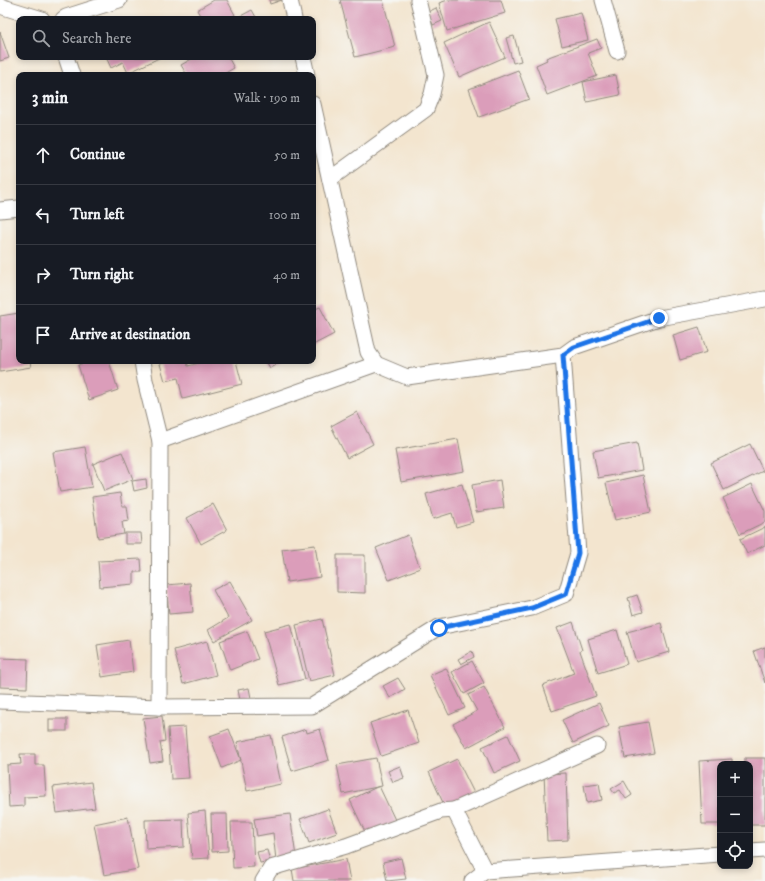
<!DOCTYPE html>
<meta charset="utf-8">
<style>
:root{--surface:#171b24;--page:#242831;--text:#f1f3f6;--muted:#9ea1a6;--line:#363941}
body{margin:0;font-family:"IM FELL DW Pica",serif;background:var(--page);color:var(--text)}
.controls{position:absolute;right:12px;bottom:12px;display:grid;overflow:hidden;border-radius:8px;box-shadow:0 2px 6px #0003}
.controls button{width:36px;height:36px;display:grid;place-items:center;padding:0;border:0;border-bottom:1px solid var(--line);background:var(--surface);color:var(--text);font:20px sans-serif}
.stop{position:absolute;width:12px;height:12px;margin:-9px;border:3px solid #1a73e8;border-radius:50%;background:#fff}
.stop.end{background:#1a73e8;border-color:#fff;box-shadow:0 1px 4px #0008}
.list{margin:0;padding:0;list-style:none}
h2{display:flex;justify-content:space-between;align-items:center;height:52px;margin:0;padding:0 16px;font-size:17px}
h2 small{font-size:13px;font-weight:400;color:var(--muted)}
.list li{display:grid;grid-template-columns:26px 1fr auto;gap:12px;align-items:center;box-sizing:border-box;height:60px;padding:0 16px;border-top:1px solid var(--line)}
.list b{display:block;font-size:15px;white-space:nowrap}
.list em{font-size:13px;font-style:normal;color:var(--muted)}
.icon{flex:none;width:22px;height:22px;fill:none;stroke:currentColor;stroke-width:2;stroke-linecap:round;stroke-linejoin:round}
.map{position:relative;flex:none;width:765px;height:881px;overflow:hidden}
.search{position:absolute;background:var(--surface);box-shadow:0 2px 6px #0003;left:16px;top:16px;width:300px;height:44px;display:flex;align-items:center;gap:10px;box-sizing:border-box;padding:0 14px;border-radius:8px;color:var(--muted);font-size:15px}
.panel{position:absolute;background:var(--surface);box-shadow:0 2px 6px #0003;left:16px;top:72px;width:300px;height:292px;border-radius:8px}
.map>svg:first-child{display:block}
.building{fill:#db9dba}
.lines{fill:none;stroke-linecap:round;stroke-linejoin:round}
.street-casing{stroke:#8f887d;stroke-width:17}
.street{stroke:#fff;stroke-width:15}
.route{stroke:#1a73e8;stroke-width:5}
</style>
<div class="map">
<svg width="765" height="881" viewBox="0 0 765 881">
<rect width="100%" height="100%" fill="#f6f6f2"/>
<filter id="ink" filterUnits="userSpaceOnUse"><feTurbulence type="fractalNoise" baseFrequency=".025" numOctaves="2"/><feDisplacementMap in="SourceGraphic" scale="8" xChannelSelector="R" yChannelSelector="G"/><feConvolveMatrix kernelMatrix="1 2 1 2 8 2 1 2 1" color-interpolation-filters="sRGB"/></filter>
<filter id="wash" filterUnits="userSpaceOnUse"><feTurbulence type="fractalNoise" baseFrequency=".012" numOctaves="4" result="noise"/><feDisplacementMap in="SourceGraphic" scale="16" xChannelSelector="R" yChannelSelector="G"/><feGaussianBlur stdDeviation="0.9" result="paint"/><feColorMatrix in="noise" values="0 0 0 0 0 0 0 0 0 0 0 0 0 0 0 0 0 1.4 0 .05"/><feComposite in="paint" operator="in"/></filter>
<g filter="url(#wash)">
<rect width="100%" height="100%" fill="#f3e5cf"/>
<g id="blocks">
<g class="building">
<polygon points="214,0 227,0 235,15 227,19 202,19 197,10"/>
<polygon points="269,0 282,0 270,4"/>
<polygon points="340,0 383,0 395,47 355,57"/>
<polygon points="448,0 501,0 505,13 447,31 439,3"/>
<polygon points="436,8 442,21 433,25 428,12"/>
<polygon points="252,10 257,19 235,19"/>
<polygon points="581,13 588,40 562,46 555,19"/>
<polygon points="489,22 505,57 459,77 444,43"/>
<polygon points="0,32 9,58 0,61"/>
<polygon points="514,36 521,61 513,63 506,38"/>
<polygon points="597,39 601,48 588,53 597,76 547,95 536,65 547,60 546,58"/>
<polygon points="106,57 161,57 128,73 123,62 111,68"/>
<polygon points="195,57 228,57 234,68 222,75 187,75 181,65"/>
<polygon points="518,70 529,99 479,117 469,89"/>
<polygon points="616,75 620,95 587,102 583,82"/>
<polygon points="320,307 334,334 313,345 313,310"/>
<polygon points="19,313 19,361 30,361 31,367 0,372 0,316"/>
<polygon points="699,327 707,352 680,360 673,335"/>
<polygon points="89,361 109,361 118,390 89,400 78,365"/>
<polygon points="174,361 187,361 188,366 207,361 236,361 242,384 183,399 178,378 165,381 160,364"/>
<polygon points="266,361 283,361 270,368"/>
<polygon points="357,412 373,444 347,458 331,426"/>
<polygon points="458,439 464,471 401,482 395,450"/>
<polygon points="637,443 642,470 598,478 593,451"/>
<polygon points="750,444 763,471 724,490 711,463"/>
<polygon points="85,447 92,487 60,492 53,452"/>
<polygon points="122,452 133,479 104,491 93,464"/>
<polygon points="643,475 651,512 615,520 606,483"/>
<polygon points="146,479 147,488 134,491 132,481"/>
<polygon points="500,480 504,508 476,512 472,485"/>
<polygon points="462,484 473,522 456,527 452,513 433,519 426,494"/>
<polygon points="752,484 765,511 765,522 740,534 723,498"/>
<polygon points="120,493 122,506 127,506 129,521 122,522 124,534 98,538 92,497"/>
<polygon points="213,504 227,530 201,544 187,518"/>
<polygon points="765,527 765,545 747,554 740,539"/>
<polygon points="125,533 141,533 142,544 125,544"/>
<polygon points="408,535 420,568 389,580 376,548"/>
<polygon points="315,545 320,577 287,582 282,549"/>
<polygon points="337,555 365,555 365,593 337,592"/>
<polygon points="141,559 142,572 134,572 134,584 100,587 98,561"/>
<polygon points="230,581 252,620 214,641 208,630 228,618 213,590"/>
<polygon points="190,583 193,612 169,614 166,585"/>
<polygon points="637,595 643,612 633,615 628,598"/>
<polygon points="322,619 335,675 309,681 296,625"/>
<polygon points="573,622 582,650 580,651 596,696 552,711 543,685 574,673 557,628"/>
<polygon points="661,623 669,652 636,662 627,632"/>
<polygon points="291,624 305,679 279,685 264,631"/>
<polygon points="617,630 627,664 598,673 588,639"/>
<polygon points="247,631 258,659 230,670 220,641"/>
<polygon points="129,640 133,672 102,677 97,645"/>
<polygon points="207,641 216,675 183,684 174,650"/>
<polygon points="765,647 765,683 754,651"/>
<polygon points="472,651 474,657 461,664 458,659"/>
<polygon points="0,658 28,659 27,688 0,687"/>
<polygon points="472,661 484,683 464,694 452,672"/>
<polygon points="446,668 465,708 449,715 430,675"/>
<polygon points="398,678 405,689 390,698 383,686"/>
<polygon points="484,687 505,727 466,748 453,724 477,711 468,695"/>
<polygon points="249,688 251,698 240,700 238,690"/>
<polygon points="599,703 609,726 573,743 562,720"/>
<polygon points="408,710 419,743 381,756 370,723"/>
<polygon points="162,716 165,741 160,742 163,761 150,763 143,718"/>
<rect x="49" y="719" width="18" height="12"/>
<polygon points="648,722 654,753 625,758 619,727"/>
<polygon points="185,727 189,778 171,779 168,728"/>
<polygon points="229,729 241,760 222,768 210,736"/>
<polygon points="306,729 307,733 320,729 329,760 292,771 282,737"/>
<polygon points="271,735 281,784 247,791 237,742"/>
<polygon points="508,735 520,761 494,773 482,747"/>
<polygon points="20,754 35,754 35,765 44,765 46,796 24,797 24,806 9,807 7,765 21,764"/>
<polygon points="376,758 382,786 343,794 337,765"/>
<polygon points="745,758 765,758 765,825 750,825 750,764 745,764"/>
<polygon points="457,759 474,793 445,807 429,772"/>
<polygon points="732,759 732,764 720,764 720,824 702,824 699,761"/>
<polygon points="400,766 404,778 393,782 388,771"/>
<polygon points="566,773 568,840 547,841 544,774"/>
<polygon points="624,781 632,795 626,799 620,790 614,793 611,789"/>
<polygon points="91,782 95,808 57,813 53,787"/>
<polygon points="599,783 602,800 587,803 584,785"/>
<polygon points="379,786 396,822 367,836 350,800"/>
<polygon points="328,809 337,833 309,843 300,819"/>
<polygon points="205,811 209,858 192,859 188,813"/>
<polygon points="211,814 227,814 228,851 212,852"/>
<polygon points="290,814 296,857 276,860 273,833 257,836 254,819"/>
<polygon points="128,817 138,869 104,875 94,824"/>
<polygon points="183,819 184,847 146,849 145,820"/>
<polygon points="231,822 252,822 254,867 233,868"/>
<polygon points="267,850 270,861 260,863 257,852"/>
<polygon points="401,858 406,879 387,881 383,862"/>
<polygon points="346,859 350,881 294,881 292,869"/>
</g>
</g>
</g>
<g filter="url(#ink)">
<use href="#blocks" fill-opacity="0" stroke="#8f887d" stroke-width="1"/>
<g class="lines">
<g class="street-casing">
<g id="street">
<polyline points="290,0 294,19"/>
<polyline points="603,0 617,51"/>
<polyline points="0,6 42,19"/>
<polyline points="63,19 66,17 119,0"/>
<polyline points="66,57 72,75"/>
<polyline points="303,57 307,75"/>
<polyline points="313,104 368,352 376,364 407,377 563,355 574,347 659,318 765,299"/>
<polyline points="330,179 426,109 432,94 436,75 418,0"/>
<polyline points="0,210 19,208"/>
<polyline points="142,361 145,380 160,441 159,707"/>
<polyline points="160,441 376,364"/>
<polyline points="0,701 159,707 312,706 439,627 532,608 566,594 578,553 563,355"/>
<polyline points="454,810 597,746"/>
<polyline points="750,851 765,850"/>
<polyline points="263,881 271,868 346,846 441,811 454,810 485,871"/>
<polyline points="472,881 485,871 720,854"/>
</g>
</g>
<use href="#street" class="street"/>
</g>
</g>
<g class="lines" filter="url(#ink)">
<polyline class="route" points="439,628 532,608 566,594 578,553 563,355 574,347 659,318"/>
</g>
</svg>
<div class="controls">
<button>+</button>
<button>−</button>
<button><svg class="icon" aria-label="locate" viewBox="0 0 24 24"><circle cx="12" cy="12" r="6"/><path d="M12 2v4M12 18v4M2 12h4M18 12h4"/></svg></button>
</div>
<div class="stop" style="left:439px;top:628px"></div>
<div class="stop end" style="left:659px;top:318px"></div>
<div class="search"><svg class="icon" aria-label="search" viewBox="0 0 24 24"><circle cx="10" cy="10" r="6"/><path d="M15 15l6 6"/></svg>Search here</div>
<section class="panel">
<h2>3 min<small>Walk · 190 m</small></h2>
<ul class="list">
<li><svg class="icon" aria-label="ahead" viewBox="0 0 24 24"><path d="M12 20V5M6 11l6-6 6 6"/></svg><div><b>Continue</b></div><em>50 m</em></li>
<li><svg class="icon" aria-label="left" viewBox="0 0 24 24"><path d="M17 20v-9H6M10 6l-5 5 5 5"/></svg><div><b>Turn left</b></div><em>100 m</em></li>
<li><svg class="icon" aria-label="right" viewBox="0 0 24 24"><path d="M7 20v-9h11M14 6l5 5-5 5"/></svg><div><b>Turn right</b></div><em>40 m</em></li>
<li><svg class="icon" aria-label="arrive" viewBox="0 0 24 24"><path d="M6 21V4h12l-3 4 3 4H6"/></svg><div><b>Arrive at destination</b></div></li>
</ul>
</section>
</div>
